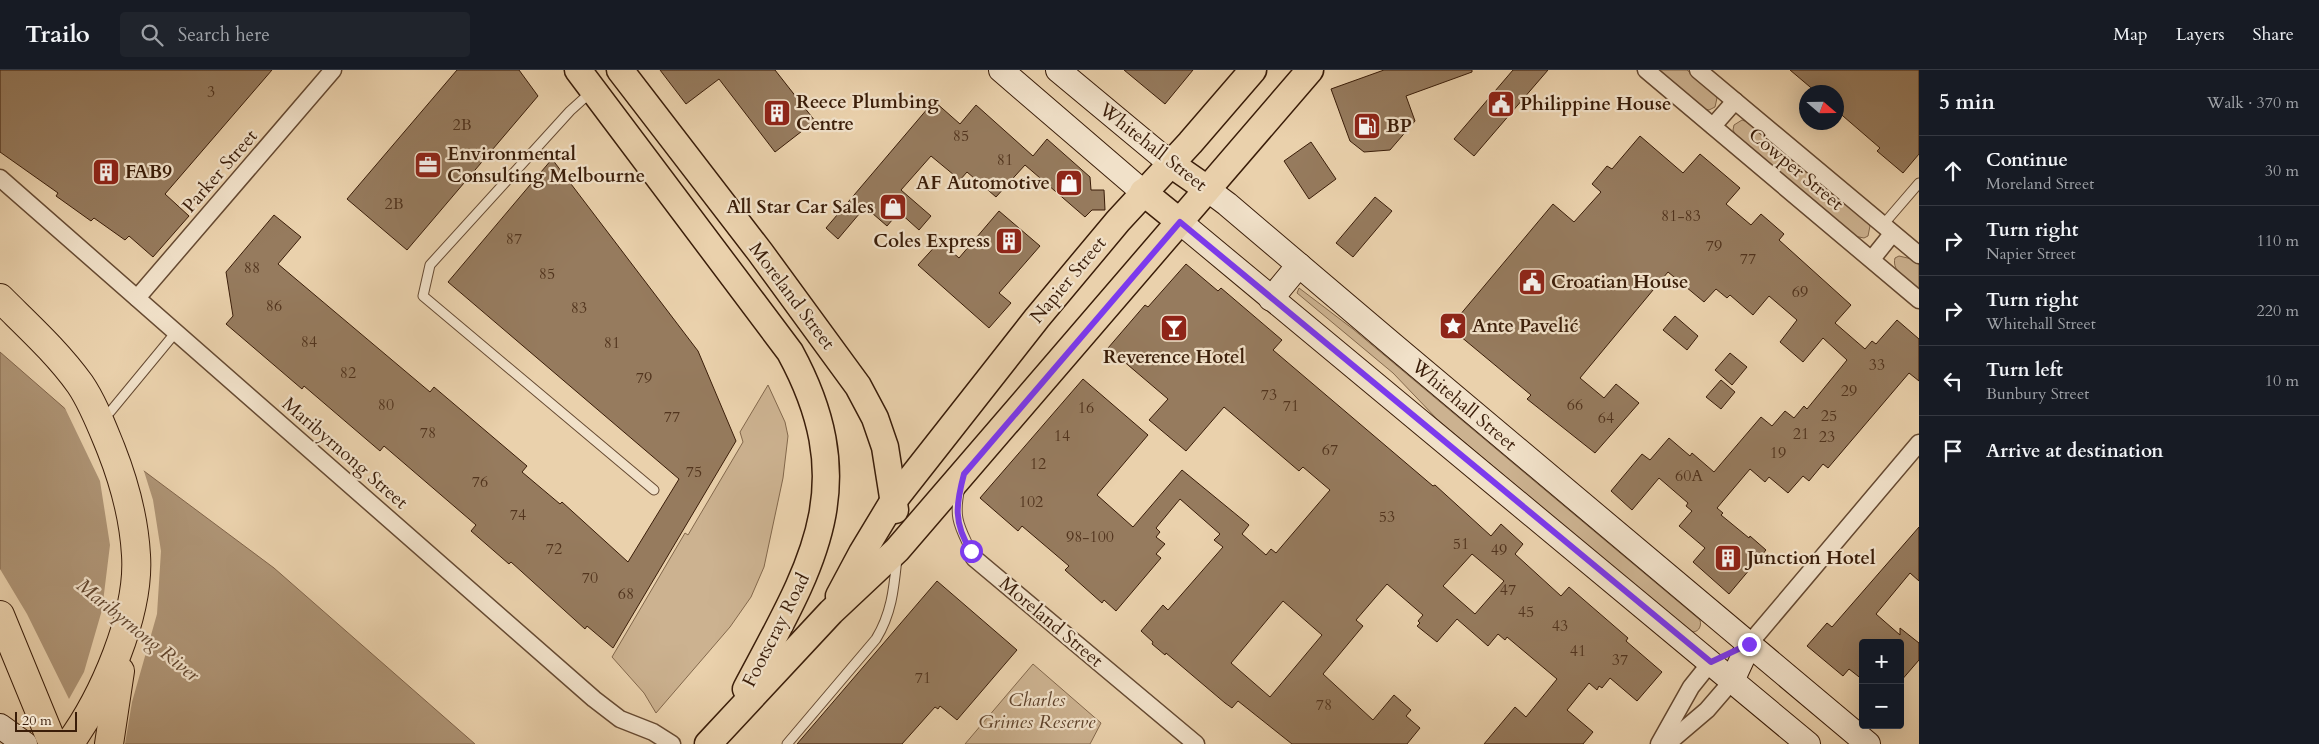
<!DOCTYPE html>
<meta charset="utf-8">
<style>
:root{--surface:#171b24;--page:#20242c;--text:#f1f3f6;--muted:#9ea1a6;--line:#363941}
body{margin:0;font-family:Cardo,serif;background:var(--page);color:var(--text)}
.controls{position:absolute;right:15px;bottom:15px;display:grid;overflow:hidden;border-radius:5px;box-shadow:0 5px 20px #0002}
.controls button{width:45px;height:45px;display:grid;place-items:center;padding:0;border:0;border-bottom:1px solid var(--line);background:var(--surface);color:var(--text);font:25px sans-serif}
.compass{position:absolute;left:1799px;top:15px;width:45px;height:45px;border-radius:50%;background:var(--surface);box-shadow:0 5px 20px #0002;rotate:110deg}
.scale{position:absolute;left:15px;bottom:12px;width:62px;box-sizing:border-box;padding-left:5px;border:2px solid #3a1d09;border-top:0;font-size:14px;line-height:18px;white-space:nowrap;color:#3a1d09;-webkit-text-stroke:4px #f1e1c9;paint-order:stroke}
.stop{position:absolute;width:15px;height:15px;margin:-11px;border:4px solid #7c3aed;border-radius:50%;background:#fff}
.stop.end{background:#7c3aed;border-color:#fff;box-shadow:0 1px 5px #0008}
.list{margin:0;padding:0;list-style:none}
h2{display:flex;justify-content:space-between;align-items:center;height:65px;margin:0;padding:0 20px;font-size:21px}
h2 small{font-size:16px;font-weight:400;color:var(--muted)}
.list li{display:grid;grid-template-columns:32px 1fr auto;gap:15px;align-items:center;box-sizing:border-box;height:70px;padding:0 20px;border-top:1px solid var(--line)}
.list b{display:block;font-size:19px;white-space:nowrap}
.list p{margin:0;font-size:16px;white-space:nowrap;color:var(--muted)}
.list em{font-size:16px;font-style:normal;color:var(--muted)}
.icon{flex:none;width:28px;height:28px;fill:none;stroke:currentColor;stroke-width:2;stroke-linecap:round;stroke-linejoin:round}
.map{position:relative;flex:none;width:1919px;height:674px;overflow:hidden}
header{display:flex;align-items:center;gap:30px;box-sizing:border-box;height:70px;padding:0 25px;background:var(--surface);border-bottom:1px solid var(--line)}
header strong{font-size:24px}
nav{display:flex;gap:28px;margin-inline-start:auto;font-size:18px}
.search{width:350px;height:45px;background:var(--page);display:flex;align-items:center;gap:12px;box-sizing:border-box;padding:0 18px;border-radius:5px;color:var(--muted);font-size:19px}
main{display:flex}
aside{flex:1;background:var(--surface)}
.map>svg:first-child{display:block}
.green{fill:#ccb290;stroke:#83684c}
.water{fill:#ae9475;stroke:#80644a}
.pier{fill:#ead1ac}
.building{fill:#967b5e;stroke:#3a1d09;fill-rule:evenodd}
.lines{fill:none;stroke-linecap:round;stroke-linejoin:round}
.lane-casing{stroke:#664a32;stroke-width:11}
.street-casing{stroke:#664a32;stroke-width:19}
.secondary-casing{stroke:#3a1d09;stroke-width:26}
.primary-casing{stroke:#3a1d09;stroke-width:29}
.highway-casing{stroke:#3a1d09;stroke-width:30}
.lane{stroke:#f1e1c9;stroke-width:9}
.street{stroke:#f1e1c9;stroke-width:16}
.secondary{stroke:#f1e1c9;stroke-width:24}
.primary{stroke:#ead1ac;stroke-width:26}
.highway{stroke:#ead1ac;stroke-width:28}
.route{stroke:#7c3aed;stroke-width:6}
.labels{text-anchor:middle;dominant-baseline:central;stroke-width:4.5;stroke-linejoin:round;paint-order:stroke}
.number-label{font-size:16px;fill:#51341e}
.poi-label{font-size:19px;font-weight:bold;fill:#3a1d09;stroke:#f1e1c9;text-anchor:start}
.street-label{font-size:19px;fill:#3a1d09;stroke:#f1e1c9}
.park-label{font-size:19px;font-style:italic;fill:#5e422b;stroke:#f1e1c9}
.water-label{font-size:20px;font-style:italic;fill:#63472f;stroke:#f1e1c9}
</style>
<header>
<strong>Trailo</strong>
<div class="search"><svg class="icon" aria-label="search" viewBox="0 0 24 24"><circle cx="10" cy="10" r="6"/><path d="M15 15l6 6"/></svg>Search here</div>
<nav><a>Map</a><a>Layers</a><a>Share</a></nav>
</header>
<main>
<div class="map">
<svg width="1919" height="674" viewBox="0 0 1919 674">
<rect width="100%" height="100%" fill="#ead1ac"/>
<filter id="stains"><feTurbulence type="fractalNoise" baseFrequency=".004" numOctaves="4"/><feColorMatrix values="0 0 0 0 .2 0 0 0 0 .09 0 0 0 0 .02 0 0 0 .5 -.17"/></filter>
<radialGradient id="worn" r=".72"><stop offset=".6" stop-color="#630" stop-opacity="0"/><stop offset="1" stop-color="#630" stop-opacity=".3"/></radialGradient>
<g class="green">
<polygon points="1657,0 1687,0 1713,22 1717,28 1715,37 1709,40 1703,39"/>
<polygon points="1742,50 1750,53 1866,151 1870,156 1868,166 1864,168 1854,166 1736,66 1733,60 1734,55"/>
<path d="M 1899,186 L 1912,189 L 1919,195 L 1919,220 C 1910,212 1891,202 1895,188 Z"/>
<path d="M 1299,218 L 1353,259 L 1700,550 C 1702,557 1698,563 1690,562 L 1437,349 L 1393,303 L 1297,223 Z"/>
<polygon points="768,315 785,352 788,366 783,408 764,497 751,527 730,557 656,643 644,623 612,587 685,463 688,465 743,372 740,362"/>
<polygon points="1033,594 1101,653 1090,674 965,674"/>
</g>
<polygon class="water" points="0,282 93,363 274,498 475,674 101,674 0,582"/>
<polygon class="pier" points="63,334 95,361 143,398 153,430 161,481 157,544 132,632 125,674 98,674 0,586 0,499 27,544 69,629 84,602 102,540 110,475 100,411"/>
<g class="building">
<polygon points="0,0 272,0 165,124 189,146 153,187 129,166 125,170 94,148 91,151 56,126 58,123 0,82"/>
<polygon points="457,0 519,0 538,26 407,180 347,129"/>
<polygon points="660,0 775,0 815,51 775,82 719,9 686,34"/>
<polygon points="1124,0 1193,0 1165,34"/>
<polygon points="1384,0 1472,0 1472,2 1406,26 1415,51 1390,80 1364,82 1350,71 1331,19"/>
<polygon points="1513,0 1548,0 1474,86 1454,69"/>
<polygon points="1790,0 1919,0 1919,84 1903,103 1877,81 1880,78 1836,40 1836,22 1816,22"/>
<polygon points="934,31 960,54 976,35 1033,86 1047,69 1090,107 1091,120 1104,120 1105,140 1092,140 1085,147 1025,95 996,127 967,102 960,110 931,86 901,120 931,146 919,160 899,142 887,156 865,137 838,169 826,158"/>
<polygon points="1640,66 1683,103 1700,84 1740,118 1726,134 1751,155 1761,144 1784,164 1779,170 1851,235 1835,253 1865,279 1872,271 1876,274 1897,250 1919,269 1919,311 1909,303 1828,398 1823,394 1809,411 1803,406 1788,423 1769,407 1765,412 1750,399 1717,438 1723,443 1721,445 1749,468 1750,466 1766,480 1729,524 1693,492 1705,478 1679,456 1692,441 1686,436 1688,433 1659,408 1632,440 1611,421 1642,384 1650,390 1669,368 1690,386 1692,383 1714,402 1761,347 1772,356 1785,341 1794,348 1804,336 1807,339 1847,290 1823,268 1803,292 1780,272 1797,250 1769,226 1753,245 1730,225 1727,228 1716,219 1704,232 1668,202 1580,308 1604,328 1616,314 1639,333 1595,383 1527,329 1531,325 1460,266 1464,261 1454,252 1553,134 1574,152 1601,122 1592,114 1607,96 1612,99"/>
<polygon points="1311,72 1336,109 1309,129 1284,91"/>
<polygon points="552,89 698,281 736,371 613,578 587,556 585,559 511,492 509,494 471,461 476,455 384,376 380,381 304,316 302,319 226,254 233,246 226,202 274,145 301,167 278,194 430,322 434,317 527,396 522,402 560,434 562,432 628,492 679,409 448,212"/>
<polygon points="1375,127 1392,141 1353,187 1336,173"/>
<polygon points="999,141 1040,176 999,223 1011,233 989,258 918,195 940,171 959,188"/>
<path d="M 1186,194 L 1218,221 L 1221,218 L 1282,270 L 1273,280 L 1433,416 L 1435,415 L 1491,466 L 1501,454 L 1523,474 L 1515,484 L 1561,526 L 1569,517 L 1628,568 L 1626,571 L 1662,602 L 1637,631 L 1610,608 L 1602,618 L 1599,616 L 1597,620 L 1589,613 L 1567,640 L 1593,662 L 1583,674 L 1484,674 L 1515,637 L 1526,647 L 1557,609 L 1507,567 L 1505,570 L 1498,564 L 1488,576 L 1457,549 L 1437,572 L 1417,556 L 1420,553 L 1418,551 L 1423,545 L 1387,514 L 1356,550 L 1363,556 L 1323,604 L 1373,650 L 1394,625 L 1411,640 L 1406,646 L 1420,658 L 1407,674 L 1292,674 L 1238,631 L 1232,638 L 1225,633 L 1166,583 L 1165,585 L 1152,574 L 1153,572 L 1141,561 L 1163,535 L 1168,540 L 1223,477 L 1214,470 L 1220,464 L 1180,429 L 1156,458 L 1160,462 L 1156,467 L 1165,474 L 1156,484 L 1161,488 L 1116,541 L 1104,530 L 1102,533 L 1065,500 L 1069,496 L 1022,456 L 1018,461 L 980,428 L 1083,309 L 1148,365 L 1097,425 L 1133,457 L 1182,400 L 1249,455 L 1242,464 L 1266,485 L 1271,479 L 1276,483 L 1330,420 L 1303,397 L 1299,401 L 1224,337 L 1186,381 L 1149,350 L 1168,329 L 1108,278 L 1145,235 L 1148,237 ZM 1472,484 L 1504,511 L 1475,544 L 1443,516 ZM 1283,531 L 1322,565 L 1270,627 L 1231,593 Z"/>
<polygon points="1675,246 1698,266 1687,280 1663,260"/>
<polygon points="1730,283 1747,297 1732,315 1715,300"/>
<polygon points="1721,310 1735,322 1721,339 1706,327"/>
<polygon points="1919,457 1919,511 1910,503 1876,544 1900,565 1900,558 1919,573 1919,590 1900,612 1900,573 1863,573 1863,610 1849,599 1843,606 1807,576 1827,553 1832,557"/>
<polygon points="937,511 1017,580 957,650 940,636 938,639 935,637 902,674 797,674"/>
</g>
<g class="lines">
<g class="lane-casing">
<g id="lane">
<polyline points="591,22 570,41 430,195 423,226 654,420"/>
<polyline points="1882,156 1919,113"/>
<polyline points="110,342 176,262"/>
<path d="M 960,418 C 952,452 962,459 974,488"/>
<path d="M 787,674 L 876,569 C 892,543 894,517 897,488"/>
</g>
</g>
<g class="street-casing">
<g id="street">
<polyline points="1646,0 1919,230"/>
<polyline points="1698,0 1919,185"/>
<polyline points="1713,56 1735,31"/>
<polyline points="0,108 594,629 620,649 653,662 672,674"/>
<polyline points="1872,189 1892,164"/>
<polyline points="137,228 333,0"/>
<polyline points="974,488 1196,674"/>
<polyline points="1749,574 1919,373"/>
<polyline points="1659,674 1691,617 1711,592"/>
<polyline points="1667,674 1707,640 1732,611"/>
</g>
</g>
<g class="secondary-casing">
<g id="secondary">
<polyline points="1001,0 1143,122"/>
<polyline points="1058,0 1171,94"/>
<polyline points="1207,119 1227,134 1393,275 1868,674"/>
<polyline points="1180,152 1808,674"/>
<polyline points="1271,229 1299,195"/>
<polyline points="1732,611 1749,574"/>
<polyline points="0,656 25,674"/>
</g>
</g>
<g class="primary-casing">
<g id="primary">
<path d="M 578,0 L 790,282 C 864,418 811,496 746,619"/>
<polyline points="620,0 760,182 858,316 875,348 885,377 895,440"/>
<polyline points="1171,94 1207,119"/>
<polyline points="1143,122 1180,152"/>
<polyline points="839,526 862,483 894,430 1037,248 1118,151 1190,73 1253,0"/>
<polyline points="708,674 831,542 897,480 1310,0"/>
</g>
</g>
<g class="highway-casing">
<g id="highway">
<path d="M 0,228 C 28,256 57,282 80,314 C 93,333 102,357 111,379 C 124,412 134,449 136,485 C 140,544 103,628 69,674"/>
<polyline points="0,545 53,674"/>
<polyline points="109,674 120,601"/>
</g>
</g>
<use href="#lane" class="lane"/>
<use href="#street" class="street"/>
<use href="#secondary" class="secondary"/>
<use href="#primary" class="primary"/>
<use href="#highway" class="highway"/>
</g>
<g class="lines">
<path class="route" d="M 971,481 C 953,453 956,434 964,404 L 1180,152 L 1711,592 L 1749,574"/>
</g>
<defs>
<g id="civic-square" transform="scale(1.4375)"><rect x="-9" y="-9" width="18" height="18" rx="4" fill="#8f2418" stroke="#f1e1c9"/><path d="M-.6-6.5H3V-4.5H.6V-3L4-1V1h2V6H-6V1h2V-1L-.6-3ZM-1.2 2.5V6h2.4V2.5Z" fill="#fff"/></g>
<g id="building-square" transform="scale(1.4375)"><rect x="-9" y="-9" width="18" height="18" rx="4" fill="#8f2418" stroke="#f1e1c9"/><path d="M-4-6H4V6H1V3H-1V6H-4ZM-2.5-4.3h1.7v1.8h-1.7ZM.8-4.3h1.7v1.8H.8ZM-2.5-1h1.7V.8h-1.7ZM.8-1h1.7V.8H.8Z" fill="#fff"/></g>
<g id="fuel-square" transform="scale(1.4375)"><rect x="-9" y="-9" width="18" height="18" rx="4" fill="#8f2418" stroke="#f1e1c9"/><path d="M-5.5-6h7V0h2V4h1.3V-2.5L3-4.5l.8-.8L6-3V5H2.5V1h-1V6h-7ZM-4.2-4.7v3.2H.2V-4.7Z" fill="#fff"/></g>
<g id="office-square" transform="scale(1.4375)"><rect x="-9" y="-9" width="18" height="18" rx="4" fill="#8f2418" stroke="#f1e1c9"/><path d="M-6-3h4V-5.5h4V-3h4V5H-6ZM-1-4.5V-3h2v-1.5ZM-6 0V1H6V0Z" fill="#fff"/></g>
<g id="shop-square" transform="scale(1.4375)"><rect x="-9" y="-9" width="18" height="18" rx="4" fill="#8f2418" stroke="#f1e1c9"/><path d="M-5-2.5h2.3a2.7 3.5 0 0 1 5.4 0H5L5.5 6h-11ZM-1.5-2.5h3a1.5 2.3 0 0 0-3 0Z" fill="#fff"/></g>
<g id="sight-square" transform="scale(1.4375)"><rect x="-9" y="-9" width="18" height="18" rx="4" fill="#8f2418" stroke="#f1e1c9"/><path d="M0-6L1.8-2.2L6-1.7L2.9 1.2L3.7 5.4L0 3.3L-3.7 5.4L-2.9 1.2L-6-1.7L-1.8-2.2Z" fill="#fff"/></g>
<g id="bar-square" transform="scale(1.4375)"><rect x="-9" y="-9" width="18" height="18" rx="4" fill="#8f2418" stroke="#f1e1c9"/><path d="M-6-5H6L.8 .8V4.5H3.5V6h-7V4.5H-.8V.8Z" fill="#fff"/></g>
</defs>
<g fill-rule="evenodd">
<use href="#civic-square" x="1501" y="34"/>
<use href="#building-square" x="777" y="43"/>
<use href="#fuel-square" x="1367" y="56"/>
<use href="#office-square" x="428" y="95"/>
<use href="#building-square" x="106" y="102"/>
<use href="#shop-square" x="1069" y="113"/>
<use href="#shop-square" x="893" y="137"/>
<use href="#building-square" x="1009" y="171"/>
<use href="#civic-square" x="1532" y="212"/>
<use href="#sight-square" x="1453" y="256"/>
<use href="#bar-square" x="1174" y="258"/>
<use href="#building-square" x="1728" y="488"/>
</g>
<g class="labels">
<g class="number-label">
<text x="211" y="22">3</text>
<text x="462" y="55">2B</text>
<text x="961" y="66">85</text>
<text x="1005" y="90">81</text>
<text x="394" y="134">2B</text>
<text x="1681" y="146">81-83</text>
<text x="514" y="169">87</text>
<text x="1714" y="176">79</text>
<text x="1748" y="189">77</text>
<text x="252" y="198">88</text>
<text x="547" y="204">85</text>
<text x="1800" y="222">69</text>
<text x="274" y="236">86</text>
<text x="579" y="238">83</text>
<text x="309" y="272">84</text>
<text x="612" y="273">81</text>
<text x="1877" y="295">33</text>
<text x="348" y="303">82</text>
<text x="644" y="308">79</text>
<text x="1849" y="321">29</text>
<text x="1269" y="325">73</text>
<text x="386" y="335">80</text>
<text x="1575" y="335">66</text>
<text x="1291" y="336">71</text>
<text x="1086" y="338">16</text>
<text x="1829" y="346">25</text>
<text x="672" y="347">77</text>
<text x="1606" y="348">64</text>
<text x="428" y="363">78</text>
<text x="1801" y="364">21</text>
<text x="1062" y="366">14</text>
<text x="1827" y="367">23</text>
<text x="1330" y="380">67</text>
<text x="1778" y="383">19</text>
<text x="1038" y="394">12</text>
<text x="694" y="402">75</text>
<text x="1689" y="406">60A</text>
<text x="480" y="412">76</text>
<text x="1031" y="432">102</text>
<text x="518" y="445">74</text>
<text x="1387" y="447">53</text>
<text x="1090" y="467">98-100</text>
<text x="1461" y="474">51</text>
<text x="554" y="479">72</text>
<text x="1499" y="480">49</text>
<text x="590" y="508">70</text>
<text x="1508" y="520">47</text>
<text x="626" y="524">68</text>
<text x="1526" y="542">45</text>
<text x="1560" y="556">43</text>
<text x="1578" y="581">41</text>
<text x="1620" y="590">37</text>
<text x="923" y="608">71</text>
<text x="1324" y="635">78</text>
</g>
<g class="poi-label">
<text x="796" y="32">Reece Plumbing<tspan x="796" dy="22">Centre</tspan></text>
<text x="1520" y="34">Philippine House</text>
<text x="1386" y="56">BP</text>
<text x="447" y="84">Environmental<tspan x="447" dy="22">Consulting Melbourne</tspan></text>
<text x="125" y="102">FAB9</text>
<text x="1050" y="113" text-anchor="end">AF Automotive</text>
<text x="874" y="137" text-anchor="end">All Star Car Sales</text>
<text x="990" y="171" text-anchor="end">Coles Express</text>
<text x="1551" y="212">Croatian House</text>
<text x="1472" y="256">Ante Pavelić</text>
<text x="1174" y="287" text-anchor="middle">Reverence Hotel</text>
<text x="1747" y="488">Junction Hotel</text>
</g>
<g class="street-label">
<text transform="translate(1153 77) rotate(38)">Whitehall Street</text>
<text transform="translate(1796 99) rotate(40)">Cowper Street</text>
<text transform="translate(220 101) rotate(-49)">Parker Street</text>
<text transform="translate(1068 210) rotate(-50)">Napier Street</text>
<text transform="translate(792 226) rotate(53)">Moreland Street</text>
<text transform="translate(1464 335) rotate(40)">Whitehall Street</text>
<text transform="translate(345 383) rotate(41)">Maribyrnong Street</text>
<text transform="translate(1051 552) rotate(40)">Moreland Street</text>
<text transform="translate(776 560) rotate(-63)">Footscray Road</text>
</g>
<g class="park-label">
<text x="1037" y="630">Charles<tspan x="1037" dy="22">Grimes Reserve</tspan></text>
</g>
<g class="water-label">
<text transform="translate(138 560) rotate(39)">Maribyrnong River</text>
</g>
</g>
<rect width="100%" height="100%" filter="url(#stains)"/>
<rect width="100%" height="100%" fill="url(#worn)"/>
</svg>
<div class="controls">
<button>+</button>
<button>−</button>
</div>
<svg class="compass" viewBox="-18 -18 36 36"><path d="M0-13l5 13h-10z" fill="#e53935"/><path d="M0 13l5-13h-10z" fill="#9ea1a6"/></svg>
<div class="scale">20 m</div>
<div class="stop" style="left:971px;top:481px"></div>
<div class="stop end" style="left:1749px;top:574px"></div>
</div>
<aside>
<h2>5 min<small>Walk · 370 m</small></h2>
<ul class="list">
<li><svg class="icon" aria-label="ahead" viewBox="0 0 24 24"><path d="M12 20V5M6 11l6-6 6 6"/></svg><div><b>Continue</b><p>Moreland Street</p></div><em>30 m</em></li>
<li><svg class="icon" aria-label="right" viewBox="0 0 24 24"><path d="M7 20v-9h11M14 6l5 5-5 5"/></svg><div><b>Turn right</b><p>Napier Street</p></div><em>110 m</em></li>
<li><svg class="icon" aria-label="right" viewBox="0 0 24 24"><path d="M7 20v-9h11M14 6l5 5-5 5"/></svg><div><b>Turn right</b><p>Whitehall Street</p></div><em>220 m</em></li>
<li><svg class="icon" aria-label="left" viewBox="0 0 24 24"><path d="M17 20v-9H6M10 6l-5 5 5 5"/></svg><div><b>Turn left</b><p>Bunbury Street</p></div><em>10 m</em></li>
<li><svg class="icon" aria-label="arrive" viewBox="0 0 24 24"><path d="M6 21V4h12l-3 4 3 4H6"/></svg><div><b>Arrive at destination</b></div></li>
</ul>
</aside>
</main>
